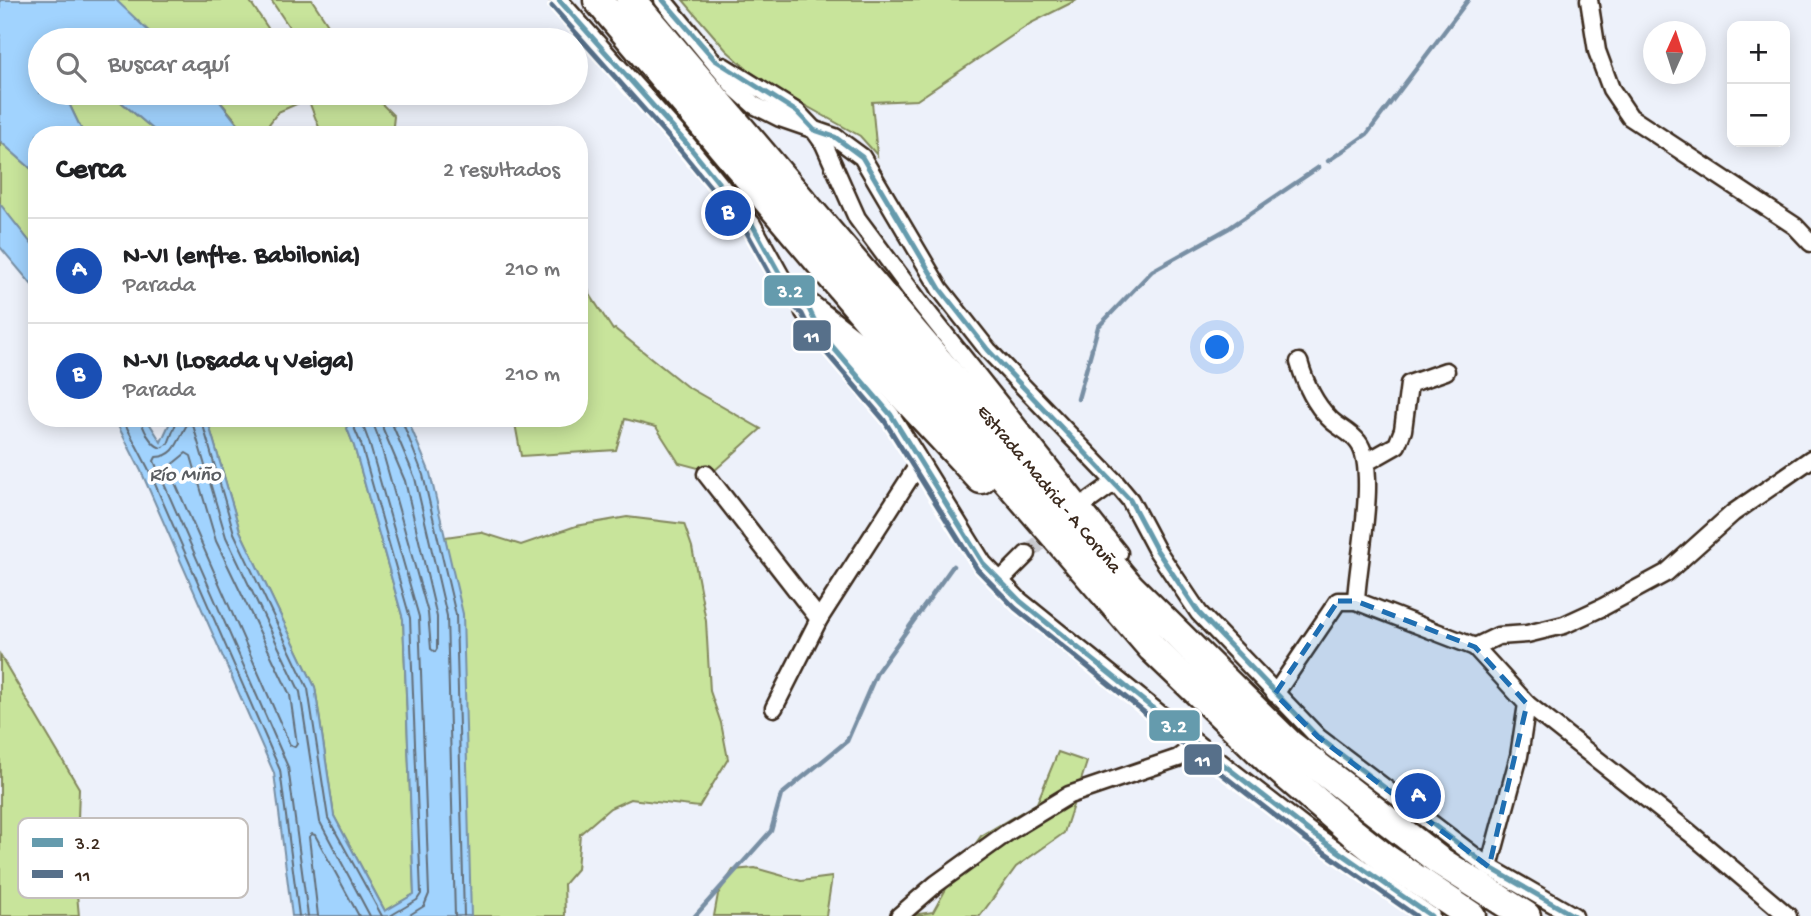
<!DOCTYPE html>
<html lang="es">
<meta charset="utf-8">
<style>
:root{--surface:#fff;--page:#f6f6f6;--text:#202124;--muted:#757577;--line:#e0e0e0;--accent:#b45309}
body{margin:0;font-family:"Gochi Hand",sans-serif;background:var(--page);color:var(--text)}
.controls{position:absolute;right:21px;top:21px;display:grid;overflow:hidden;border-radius:14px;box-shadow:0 4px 18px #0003}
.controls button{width:63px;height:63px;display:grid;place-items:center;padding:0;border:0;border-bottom:2px solid var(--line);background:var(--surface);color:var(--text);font:35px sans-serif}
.compass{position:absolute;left:1643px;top:21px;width:63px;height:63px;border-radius:50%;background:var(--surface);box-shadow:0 4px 18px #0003;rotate:3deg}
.you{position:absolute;left:1218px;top:348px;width:24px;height:24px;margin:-18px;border:5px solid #fff;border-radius:50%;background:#1a73e8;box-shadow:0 0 0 10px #1a73e833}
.badge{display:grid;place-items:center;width:46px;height:46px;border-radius:50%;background:var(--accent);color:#fff;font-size:23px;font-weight:700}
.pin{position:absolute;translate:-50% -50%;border:4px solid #fff;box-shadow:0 2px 7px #0006}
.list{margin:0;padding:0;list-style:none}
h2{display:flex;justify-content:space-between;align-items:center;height:91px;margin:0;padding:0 28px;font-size:30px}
h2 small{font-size:23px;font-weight:400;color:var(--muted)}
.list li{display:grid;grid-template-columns:46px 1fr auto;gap:21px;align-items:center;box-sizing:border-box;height:105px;padding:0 28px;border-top:2px solid var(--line)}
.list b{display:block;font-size:26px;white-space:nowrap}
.list p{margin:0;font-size:23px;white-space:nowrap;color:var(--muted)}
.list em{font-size:23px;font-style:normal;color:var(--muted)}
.icon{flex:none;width:38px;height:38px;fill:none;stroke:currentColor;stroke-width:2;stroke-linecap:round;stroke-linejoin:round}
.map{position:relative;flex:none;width:1811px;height:916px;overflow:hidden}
.search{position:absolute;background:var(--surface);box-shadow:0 4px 18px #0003;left:28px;top:28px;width:560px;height:77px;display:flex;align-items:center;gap:18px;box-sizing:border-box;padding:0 24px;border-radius:38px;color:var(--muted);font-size:26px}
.panel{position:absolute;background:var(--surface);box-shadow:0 4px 18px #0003;left:28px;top:126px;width:560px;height:301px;border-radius:28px}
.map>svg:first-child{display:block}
.green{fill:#c8e49b;stroke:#82875c;stroke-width:2}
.water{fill:#a1d3fe;stroke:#788fa4;stroke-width:2}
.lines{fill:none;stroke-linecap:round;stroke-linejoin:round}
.shore{stroke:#646e78;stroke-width:2}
.stream{stroke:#788fa4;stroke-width:4.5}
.street-tunnel{stroke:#c9c9ce;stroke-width:16;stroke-dasharray:16 8;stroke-linecap:butt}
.street-casing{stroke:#3b2a1e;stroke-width:21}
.highway-casing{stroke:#3b2a1e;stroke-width:33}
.street{stroke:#fff;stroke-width:16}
.highway{stroke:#fff;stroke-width:28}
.bus-1-casing{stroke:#fff;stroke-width:10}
.bus-2-casing{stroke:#fff;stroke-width:10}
.bus-1{stroke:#659bad;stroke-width:5}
.bus-2{stroke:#57708a;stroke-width:5}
.marked{fill:#1f6fb2;fill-opacity:0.2;stroke:#1f6fb2;stroke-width:5;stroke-dasharray:14 9;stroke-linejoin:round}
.labels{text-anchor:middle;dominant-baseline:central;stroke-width:7;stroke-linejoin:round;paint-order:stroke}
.street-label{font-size:19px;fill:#3b2a1e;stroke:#fff}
.water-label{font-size:21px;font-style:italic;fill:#5a5d61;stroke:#fff}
.key{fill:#fff;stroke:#c4bfbc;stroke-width:2}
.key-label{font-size:19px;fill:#3b2a1e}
.line-badge{stroke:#fff;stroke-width:2.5}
.badge-label{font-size:19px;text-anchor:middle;font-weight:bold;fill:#fff}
</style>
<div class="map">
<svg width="1811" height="916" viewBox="0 0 1811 916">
<rect width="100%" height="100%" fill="#edf1fa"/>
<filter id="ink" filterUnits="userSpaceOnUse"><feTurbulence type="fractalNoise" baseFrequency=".0143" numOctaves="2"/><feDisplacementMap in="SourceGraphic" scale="14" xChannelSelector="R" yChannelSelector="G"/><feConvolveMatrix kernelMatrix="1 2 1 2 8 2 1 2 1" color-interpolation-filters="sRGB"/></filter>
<g filter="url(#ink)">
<g class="green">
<polygon points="115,0 249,0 276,40 158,40"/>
<polygon points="271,0 312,0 333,32 321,40 298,40"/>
<polygon points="683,0 1077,0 1031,23 917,100 872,102 877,155 860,136 774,88 748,70 726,50"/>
<polygon points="64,93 104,93 114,96 160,135 84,135"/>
<polygon points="213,93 371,93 394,116 392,135 322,135 308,99 278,112 261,135 248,135"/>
<polygon points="0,141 37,174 37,251 0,204"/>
<polygon points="579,250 589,293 613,330 615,329 686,386 761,429 713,472 679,463 656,427 625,419 616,450 521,456 514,418 579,418"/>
<polygon points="207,418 343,418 354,446 403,619 414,894 385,911 334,816 315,687 240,531"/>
<polygon points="627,517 684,524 692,547 706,621 710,691 721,723 728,759 699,807 630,799 610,808 580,834 577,869 564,884 565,916 458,916 449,560 445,537 480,532 521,545 576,526"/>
<polygon points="0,655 79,788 76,883 79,916 0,916"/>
<polygon points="1058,752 1087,762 1064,833 1016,867 980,916 905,916 933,912 955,873 981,836 1037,803"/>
<polygon points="755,868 801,881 832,877 826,916 714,916 718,894 733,870"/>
</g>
<g class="water">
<polygon points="0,0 116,0 158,40 40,40 40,93 64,93 84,135 37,135 37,174 0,141"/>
<polygon points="104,93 213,93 246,135 160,135 114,96"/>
<polygon points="0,204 37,251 37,291 0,247"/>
<polygon points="114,418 146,418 161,442 172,418 207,418 240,531 315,687 334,816 385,911 414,894 403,619 354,446 343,418 407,418 430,473 463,614 471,916 292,916 274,773 141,471"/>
</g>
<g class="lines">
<g class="shore">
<polyline points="122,418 148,468 280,770 299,916"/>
<path d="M 141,418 C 142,428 151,445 161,448 L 168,444 L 178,418"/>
<polyline points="201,418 234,533 308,689 328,818 382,916"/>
<polyline points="350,418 361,444 410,618 421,894 417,900 390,916"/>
<polyline points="360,418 369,442 419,617 429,894 424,906 408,916"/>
<polyline points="371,418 379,439 428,613 431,649 435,652 437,649 437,617 405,481 383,429 382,418"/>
<polyline points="392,418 393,426 415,478 447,616 455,916"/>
<polyline points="401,418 423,475 456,615 464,916"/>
<polygon points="186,453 191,456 216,541 290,695 297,744 295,747 290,745 169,469 170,466"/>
<path d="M 308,916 L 288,767 L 154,461 L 156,457 C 178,456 178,438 188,423 L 193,425 L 226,537 L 300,692 L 320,822 L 370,916"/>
<polyline points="318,916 309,837 312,834 315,835 359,916"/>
</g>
<g class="stream">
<polyline points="1328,161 1367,134 1468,0"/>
<polyline points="1078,399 1098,327 1152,271 1229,228 1319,167"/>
<polyline points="695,916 771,831 781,795 847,741 877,672 953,566"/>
</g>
<polyline class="street-tunnel" points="1027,554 1056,529"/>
<g class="street-casing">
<g id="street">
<polyline points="559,0 687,144 752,224 788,289 809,309 820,332 891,415 983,563 1020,601 1197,744 1309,831 1431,916"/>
<polyline points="663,0 736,89 754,105 780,118 835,137 862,157 940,289 988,350 1115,482 1130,500 1156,549 1199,613 1318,737 1489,867 1574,916"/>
<polyline points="1589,0 1597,51 1611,89 1630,117 1795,226 1811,243"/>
<polyline points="723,66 797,112 814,130 824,144 857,218 921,304 1119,553"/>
<polyline points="1367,462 1397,445 1403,430 1409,384 1446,371"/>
<polyline points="706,474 819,619"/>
<polyline points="1090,500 1115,482"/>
<polyline points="1001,580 1027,554"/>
<polyline points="1356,601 1475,647 1527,704 1519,756 1489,867"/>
<polyline points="1475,647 1498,636 1527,634 1564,625 1603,607 1666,573 1733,513 1811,459"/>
<path d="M 1275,694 L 1338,601 L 1356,601 C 1357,565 1379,468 1358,442 C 1351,432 1337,427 1329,418 C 1313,402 1305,383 1299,362"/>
<polyline points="1527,704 1690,833 1788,916"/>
<polyline points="774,708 819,619 920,462"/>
<polyline points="899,916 936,884 1008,832 1069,795 1178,758 1197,744"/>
</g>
</g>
<g class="highway-casing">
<g id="highway">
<polyline points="598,0 867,318 1152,648 1271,762 1352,832 1386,859 1471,916"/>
<polyline points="631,0 1130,587 1289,744 1438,860 1526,916"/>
<polyline points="809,309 858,347 981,479"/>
</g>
</g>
<use href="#street" class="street"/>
<use href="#highway" class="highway"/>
<g class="bus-1-casing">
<g id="bus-1">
<polyline points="559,0 687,144 752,224 788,289 809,309 820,332 891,415 983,563 1020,601 1197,744 1309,831 1431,916"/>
<polyline points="663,0 715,60 797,112 814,130 835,137 862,157 940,289 988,350 1130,500 1156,549 1199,613 1318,737 1489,867 1574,916"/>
</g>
</g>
<g class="bus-2-casing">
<polyline id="bus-2" points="552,6 680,150 745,229 781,294 802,314 813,337 884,420 977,569 1015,608 1192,751 1304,838 1416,916"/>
</g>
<use href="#bus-1" class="bus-1"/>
<use href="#bus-2" class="bus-2"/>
</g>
</g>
<path class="marked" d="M 1338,601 L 1356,601 L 1475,647 L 1527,704 L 1489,867 L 1318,737 L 1275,694 Z"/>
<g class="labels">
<g class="street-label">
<text transform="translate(1048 490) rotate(50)">Estrada Madrid - A Coruña</text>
</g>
<g class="water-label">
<text x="185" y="476">Río Miño</text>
</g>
</g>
<rect x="18" y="818" width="230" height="80" rx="10" class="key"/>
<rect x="32" y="838" width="31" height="9" fill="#659bad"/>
<rect x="32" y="870" width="31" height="8" fill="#57708a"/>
<g class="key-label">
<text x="75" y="849">3.2</text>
<text x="75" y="881">11</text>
</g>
<g class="line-badge">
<rect x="763" y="274" width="53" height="33" rx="7" fill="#659bad"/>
<rect x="792" y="319" width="40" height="33" rx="7" fill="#57708a"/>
<rect x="1148" y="709" width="53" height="33" rx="7" fill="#659bad"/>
<rect x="1183" y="743" width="40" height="33" rx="7" fill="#57708a"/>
</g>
<g class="badge-label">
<text x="790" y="297">3.2</text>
<text x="812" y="342">11</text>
<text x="1174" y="732">3.2</text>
<text x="1203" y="766">11</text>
</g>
</svg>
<div class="controls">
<button>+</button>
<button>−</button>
</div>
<svg class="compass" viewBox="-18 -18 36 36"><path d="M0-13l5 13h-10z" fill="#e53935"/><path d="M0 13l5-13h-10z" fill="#757577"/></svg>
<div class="you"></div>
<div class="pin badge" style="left:1418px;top:796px;background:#1a4fb4">A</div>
<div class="pin badge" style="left:728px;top:213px;background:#1a4fb4">B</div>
<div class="search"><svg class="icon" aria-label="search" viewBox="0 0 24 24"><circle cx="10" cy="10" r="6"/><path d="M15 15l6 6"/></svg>Buscar aquí</div>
<section class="panel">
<h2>Cerca<small>2 resultados</small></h2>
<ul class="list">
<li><span class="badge" style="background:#1a4fb4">A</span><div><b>N-VI (enfte. Babilonia)</b><p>Parada</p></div><em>210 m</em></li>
<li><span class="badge" style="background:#1a4fb4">B</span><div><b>N-VI (Losada y Veiga)</b><p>Parada</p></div><em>210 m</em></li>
</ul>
</section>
</div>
